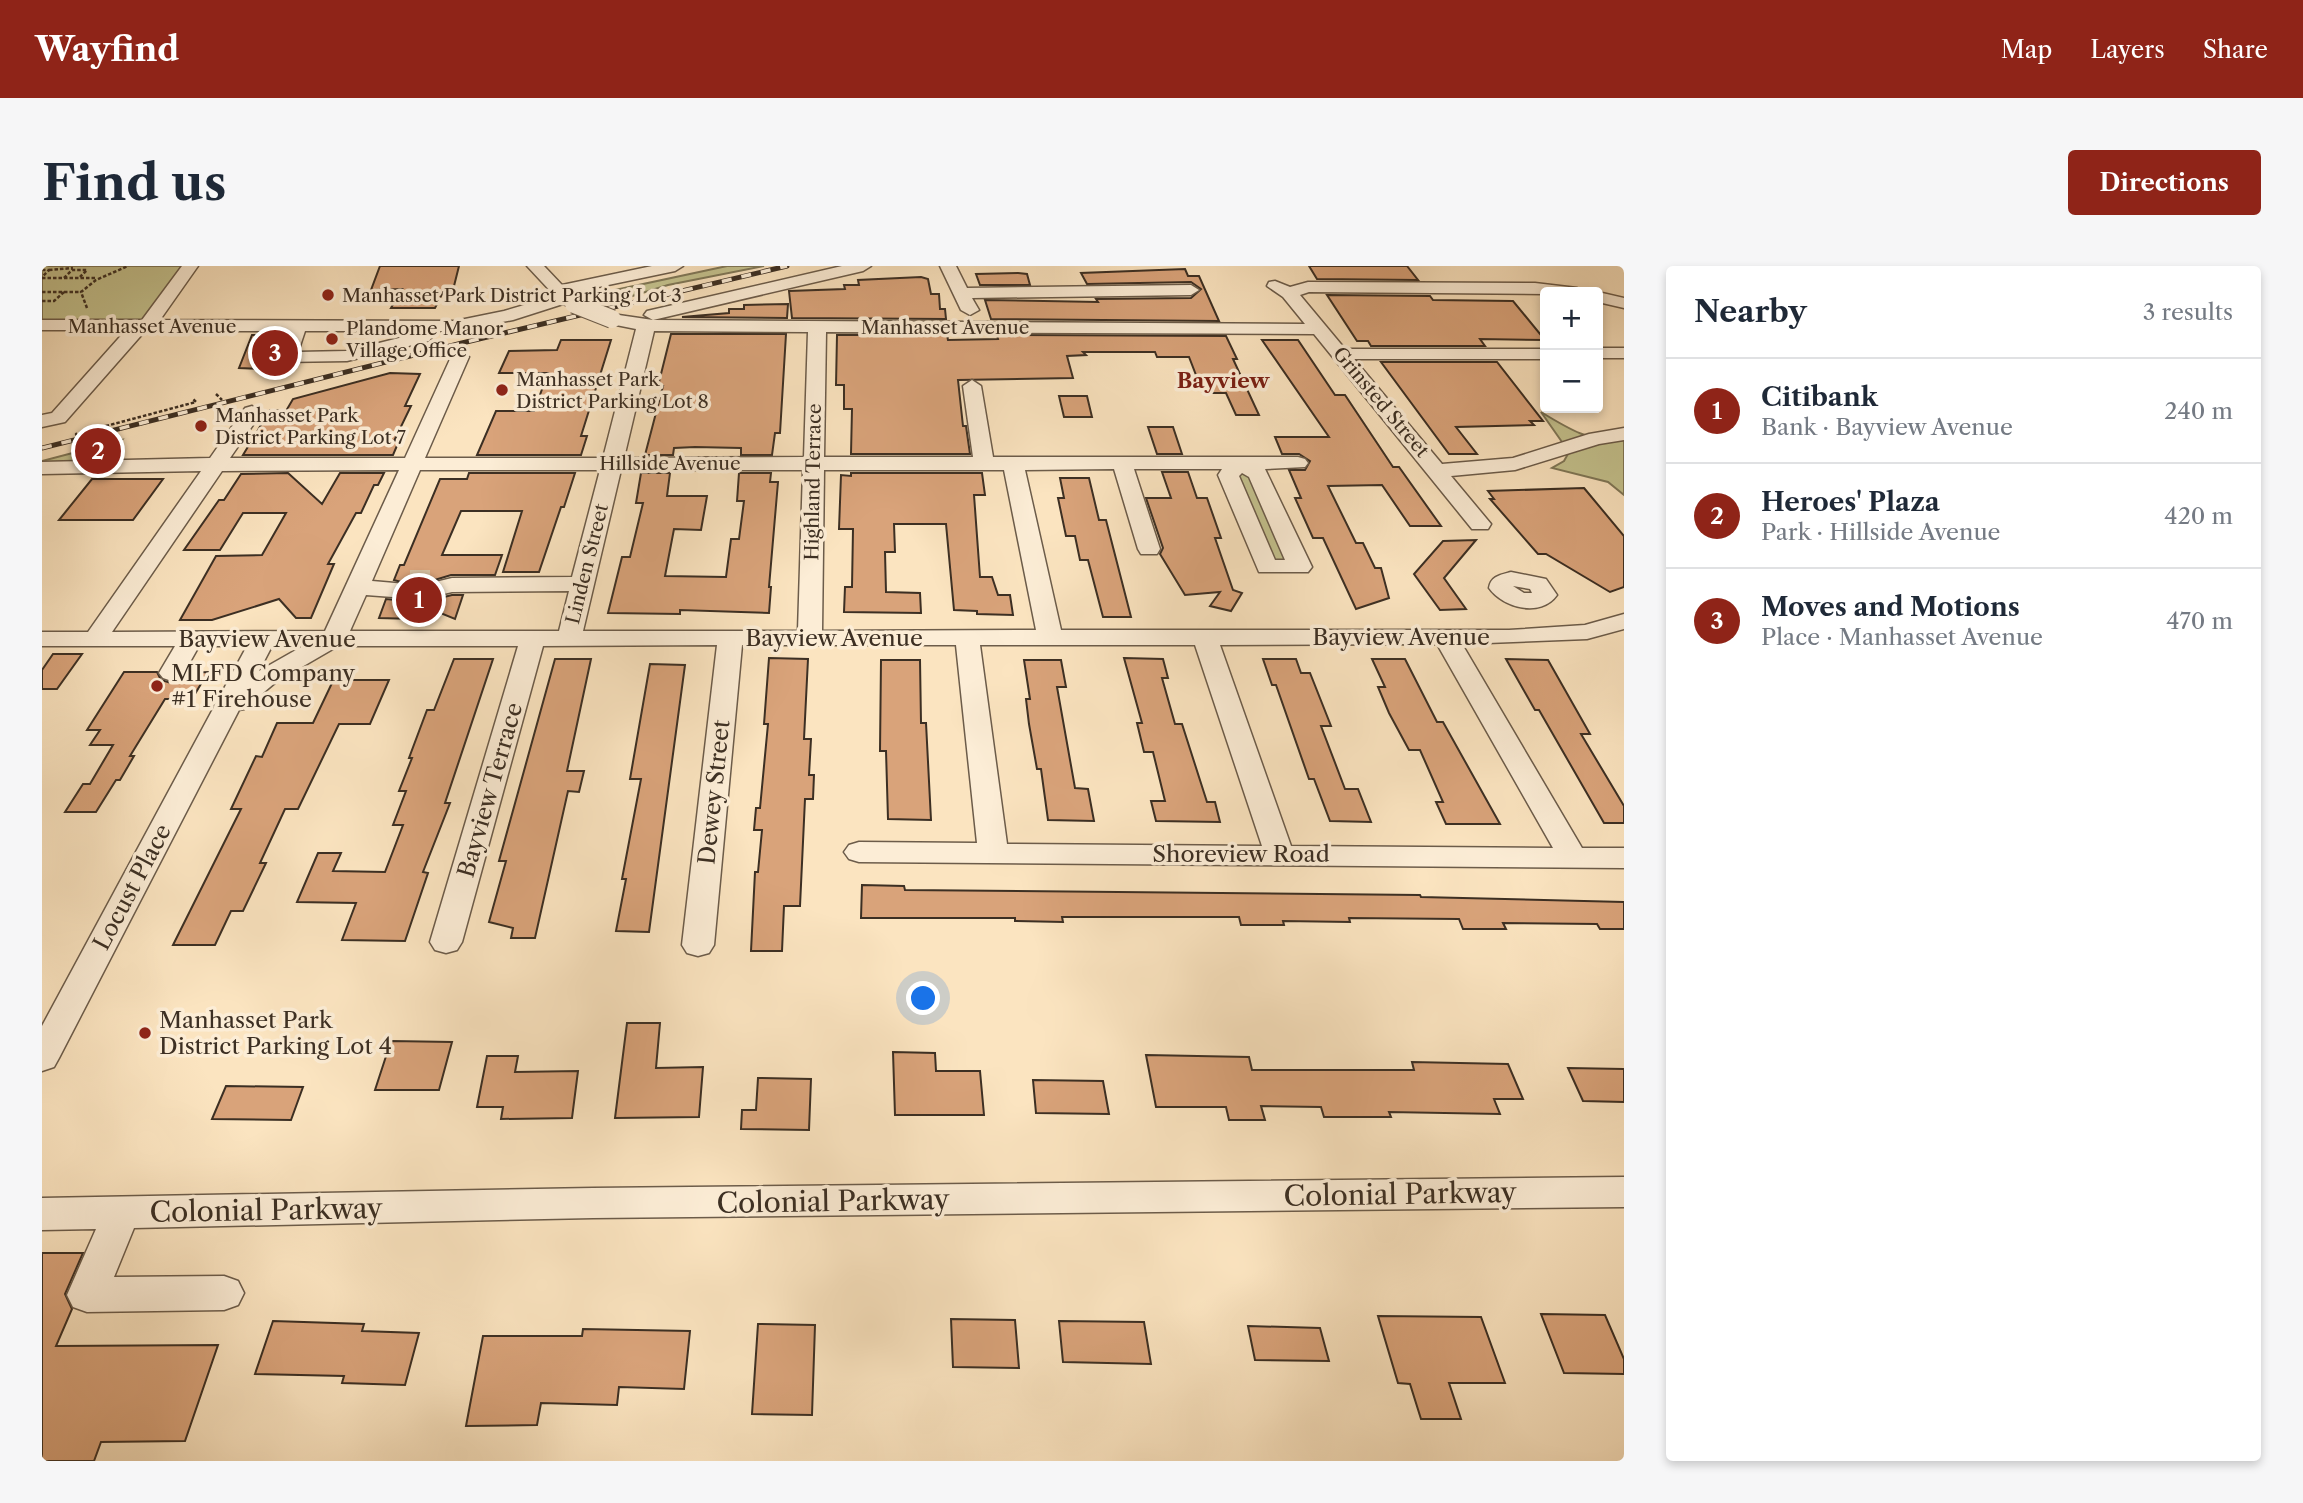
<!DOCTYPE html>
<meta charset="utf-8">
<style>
:root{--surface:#fff;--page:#f6f6f7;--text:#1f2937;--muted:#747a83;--line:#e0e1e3;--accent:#8f2418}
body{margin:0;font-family:"Libre Caslon Text",serif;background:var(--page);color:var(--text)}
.controls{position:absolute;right:21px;top:21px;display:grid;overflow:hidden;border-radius:7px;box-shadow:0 4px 10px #0003}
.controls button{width:63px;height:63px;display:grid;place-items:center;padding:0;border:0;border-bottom:2px solid var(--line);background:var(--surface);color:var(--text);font:35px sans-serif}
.you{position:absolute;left:882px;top:733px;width:24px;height:24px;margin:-18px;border:5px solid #fff;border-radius:50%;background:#1a73e8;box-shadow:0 0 0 10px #1a73e833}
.badge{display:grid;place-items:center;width:46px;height:46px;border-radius:50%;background:var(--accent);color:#fff;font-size:23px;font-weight:700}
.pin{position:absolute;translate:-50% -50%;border:4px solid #fff;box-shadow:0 2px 7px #0006}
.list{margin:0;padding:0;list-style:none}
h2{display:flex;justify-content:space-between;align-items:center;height:91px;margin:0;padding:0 28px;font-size:30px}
h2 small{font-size:23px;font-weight:400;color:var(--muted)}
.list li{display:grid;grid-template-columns:46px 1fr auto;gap:21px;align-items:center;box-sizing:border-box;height:105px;padding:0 28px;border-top:2px solid var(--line)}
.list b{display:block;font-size:26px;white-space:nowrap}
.list p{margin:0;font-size:23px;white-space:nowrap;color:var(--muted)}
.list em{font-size:23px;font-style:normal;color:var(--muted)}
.map{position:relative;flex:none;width:1582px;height:1195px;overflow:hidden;border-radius:7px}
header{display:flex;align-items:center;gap:42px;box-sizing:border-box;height:98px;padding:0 35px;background:var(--accent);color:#fff}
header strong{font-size:33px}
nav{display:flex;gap:38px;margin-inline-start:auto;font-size:24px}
.intro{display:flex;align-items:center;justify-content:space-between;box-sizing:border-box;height:168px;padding:0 42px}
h1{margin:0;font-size:49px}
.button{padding:18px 32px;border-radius:7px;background:var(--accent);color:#fff;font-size:24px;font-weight:700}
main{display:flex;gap:42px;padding:0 42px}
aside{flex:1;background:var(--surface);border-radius:7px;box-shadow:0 4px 10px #0003}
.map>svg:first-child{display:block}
.green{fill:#c4c28e;stroke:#807858;stroke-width:2}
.building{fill:#d9a37a;stroke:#3c2f23;stroke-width:2}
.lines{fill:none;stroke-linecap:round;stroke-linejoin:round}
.minor-tunnel{stroke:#d5c0a1;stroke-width:24;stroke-dasharray:24 11;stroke-linecap:butt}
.minor-casing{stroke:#6c5c4a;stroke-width:3}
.path{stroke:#3c2f23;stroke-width:2.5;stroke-dasharray:3.5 2;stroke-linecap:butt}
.minor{fill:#fcedd6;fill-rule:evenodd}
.rail-casing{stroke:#3c2f23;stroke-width:5}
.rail{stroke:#fcedd6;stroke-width:3.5;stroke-dasharray:10;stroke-linecap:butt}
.minor-bridge-casing{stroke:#6c5c4a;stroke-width:20;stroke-linecap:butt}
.minor-bridge{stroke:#fcedd6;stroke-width:18}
.poi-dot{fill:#8f2418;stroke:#fcedd6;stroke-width:2.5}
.labels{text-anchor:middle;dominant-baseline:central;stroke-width:7;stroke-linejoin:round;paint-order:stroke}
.far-poi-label{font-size:19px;fill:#3c2f23;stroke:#fcedd6;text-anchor:start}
.far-street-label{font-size:19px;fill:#3c2f23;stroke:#fcedd6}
.far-neighbourhood-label{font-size:21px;font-weight:bold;fill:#7a1f14;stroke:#fcedd6}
.street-label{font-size:23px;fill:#3c2f23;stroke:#fcedd6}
.poi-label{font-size:23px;fill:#3c2f23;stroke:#fcedd6;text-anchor:start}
.near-street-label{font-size:28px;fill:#3c2f23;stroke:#fcedd6}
</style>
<header>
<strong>Wayfind</strong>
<nav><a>Map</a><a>Layers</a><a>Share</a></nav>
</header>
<div class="intro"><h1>Find us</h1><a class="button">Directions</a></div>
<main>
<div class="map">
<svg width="1582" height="1195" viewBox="0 0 1582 1195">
<rect width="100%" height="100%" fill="#fbe4c0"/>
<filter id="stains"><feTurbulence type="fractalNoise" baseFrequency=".00286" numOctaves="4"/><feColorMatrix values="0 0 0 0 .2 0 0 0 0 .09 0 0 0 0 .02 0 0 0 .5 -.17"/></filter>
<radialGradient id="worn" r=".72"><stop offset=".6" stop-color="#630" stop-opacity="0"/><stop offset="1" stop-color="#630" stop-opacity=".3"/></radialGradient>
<g class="green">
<polygon points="0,0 148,0 105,60 0,59"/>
<polygon points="685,0 722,0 626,19 584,32 555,35 550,29"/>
<path d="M 1499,146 C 1525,162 1551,178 1582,174 L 1582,229 L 1566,216 L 1510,202 L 1522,195 L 1527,186 Z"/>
<polygon points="80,174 60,199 0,202 0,195"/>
<polygon points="1199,197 1216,208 1258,301 1225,301 1186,209"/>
</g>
<g class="building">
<polygon points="338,0 417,0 411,24 402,24 393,42 349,42 360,23 329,24"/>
<polygon points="1267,0 1365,0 1376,14 1275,13"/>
<polygon points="1143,3 1146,10 1157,10 1177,55 949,53 943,34 1056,36 1054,33 1149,32 1159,23 1149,16 1045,18 1039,7"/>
<polygon points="976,7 985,8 988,19 938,19 934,8"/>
<polygon points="879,11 886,13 889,28 897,28 898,43 903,43 904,53 750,52 747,25 803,23 802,19 817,19 816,14"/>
<polygon points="1285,29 1388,30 1391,34 1471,35 1503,74 1438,73 1443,80 1329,80 1326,75 1315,75"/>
<polygon points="746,38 745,52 640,51 687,47 687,43 702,43 702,39"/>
<polygon points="629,68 744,68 738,167 733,167 730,189 699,189 699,182 653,181 632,182 631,189 603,189 621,120 616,120"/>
<polygon points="210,69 242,69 234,91 235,96 221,96 217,103 197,102"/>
<polygon points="795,69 905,69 906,74 956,73 955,69 1184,70 1195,93 1191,93 1217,149 1194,149 1184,127 1161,127 1147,91 1115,91 1113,86 1041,86 1044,89 1025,90 1031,112 916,114 921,160 924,160 928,188 809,188 810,143 802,143 802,119 794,119"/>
<polygon points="519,74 569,74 539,170 545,170 539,189 435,189 454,145 492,145 506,107 457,107 467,85 515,84"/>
<polygon points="1220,74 1256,74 1293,129 1303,129 1351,201 1357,201 1399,260 1368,260 1340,219 1286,220 1314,277 1321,277 1333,302 1339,302 1347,332 1314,343 1281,272 1271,272 1253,232 1259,232 1247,204 1263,204 1268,195 1257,188 1240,188 1233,171 1287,171"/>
<polygon points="1339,96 1455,96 1501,155 1488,155 1492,159 1414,161 1435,188 1407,188"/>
<polygon points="348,107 378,108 363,140 369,140 352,175 357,175 351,189 201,189 228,144 244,145 251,133"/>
<polygon points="1017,130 1045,130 1050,151 1022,151"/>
<polygon points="1106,161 1131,161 1140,188 1115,188"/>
<polygon points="1120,206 1146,206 1155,232 1165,232 1179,272 1173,272 1191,324 1200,327 1189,345 1168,340 1178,326 1143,329 1118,288 1121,282 1104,232 1129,232"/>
<polygon points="246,207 280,238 298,207 342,207 336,219 332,219 319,247 314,247 286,298 292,298 269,352 254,352 237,333 170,354 138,354 174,290 220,289 244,247 201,247 178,284 142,284 177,234 182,234 199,208"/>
<polygon points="427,207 533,207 522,241 519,241 497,306 461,306 480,245 419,245 400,289 460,289 453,309 409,309 373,320 352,314 358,299 362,299 398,213 425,213"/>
<polygon points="599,207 628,207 625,230 665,230 659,264 632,263 623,310 684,311 689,273 697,273 702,235 695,235 697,207 729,207 728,216 736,216 727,321 729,321 727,347 638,344 638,348 566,347 580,291 588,291 601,237 594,237"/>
<polygon points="809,207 940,207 943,229 932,229 938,311 950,311 956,329 968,329 971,349 935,348 935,345 912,344 904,258 852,258 853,286 843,286 844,326 878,327 879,347 802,346 803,321 810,321 811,263 797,263 799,209 809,210"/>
<polygon points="1018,212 1047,212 1057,254 1064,254 1089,351 1061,351 1046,294 1038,294 1033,270 1024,270 1016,232 1022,232"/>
<polygon points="50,213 121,213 91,254 17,254"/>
<polygon points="1542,222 1582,270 1582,321 1568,326 1504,288 1496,288 1448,233 1452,233 1446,225"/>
<polygon points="1434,274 1402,312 1424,343 1398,344 1372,308 1401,275"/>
<polygon points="410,329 421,329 413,353 379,339 373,353 337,352 344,333 364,335 374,330 386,335"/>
<polygon points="11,388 40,388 15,423 0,423 0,404"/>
<polygon points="727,392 766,393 762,473 769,473 767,509 772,509 771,533 763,533 758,640 742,640 740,685 709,685 713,606 716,606 720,564 712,564 714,542 718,542 726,458 722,458"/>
<polygon points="1082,392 1121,393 1126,412 1120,412 1133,458 1140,458 1165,536 1173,536 1178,556 1114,555 1109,535 1123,535 1111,486 1102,486 1095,457 1100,457"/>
<polygon points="412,393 451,393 403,537 408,537 381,606 386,607 363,675 300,674 314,637 255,636 276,587 299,587 291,605 343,606 361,559 351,559 364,525 357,525 370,492 367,492 385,444 392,444"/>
<polygon points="513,393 549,393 525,505 542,505 537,526 526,525 493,672 469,672 471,662 447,656 464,595 457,595"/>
<polygon points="1221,393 1254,393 1259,407 1268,407 1289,460 1279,460 1303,523 1316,523 1329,556 1288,555 1272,513 1267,513 1234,419 1230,419"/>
<polygon points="1330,393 1363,393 1395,456 1401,456 1458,558 1404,558 1394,536 1401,536 1378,484 1367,484 1347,447 1336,421 1343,421"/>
<polygon points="1464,393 1506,394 1548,468 1539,468 1582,540 1582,557 1562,557 1497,444 1493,444"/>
<polygon points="839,394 878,394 879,457 884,457 889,554 846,553 844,485 838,485"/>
<polygon points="982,394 1019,394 1024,421 1015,421 1033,522 1046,523 1052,555 1006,554 999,503 995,503 987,458 984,433 988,433"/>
<polygon points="608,398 643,399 607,666 574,665 584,613 580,613 599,513 588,513"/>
<polygon points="82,406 115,406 119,414 129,417 140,414 145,407 166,406 150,433 123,433 88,490 92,490 78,514 74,514 54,546 23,546 41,518 48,518 71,479 48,479 58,464 45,464"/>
<polygon points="296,414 347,414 328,458 297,458 256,543 243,543 218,597 224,597 201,645 189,645 173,679 131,679 199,543 189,543 214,490 220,491 235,457 271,457 290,417"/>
<polygon points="820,619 862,620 863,624 1378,629 1379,631 1582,636 1582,663 1558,663 1555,658 1461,657 1464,663 1421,663 1417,653 1307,652 1308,656 1241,655 1242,659 1199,659 1197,651 1020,651 1021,656 973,655 973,652 819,652"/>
<polygon points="585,757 618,757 614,802 661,801 657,851 573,852"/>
<polygon points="349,775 410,776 397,824 333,824"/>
<polygon points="851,786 893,787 894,805 938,805 942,849 853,849"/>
<polygon points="1104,789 1207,791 1210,804 1372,804 1370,796 1466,798 1481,833 1452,833 1458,848 1347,846 1349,851 1282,851 1279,841 1219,840 1223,854 1187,854 1184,841 1114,841"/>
<polygon points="445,790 476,790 473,806 536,805 530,852 459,853 461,841 435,841"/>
<polygon points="1526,802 1582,803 1582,836 1541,835"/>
<polygon points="716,812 769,813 767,864 699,863 700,844 714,844"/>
<polygon points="991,814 1061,815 1067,848 994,847"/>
<polygon points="184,820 261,821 249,854 170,853"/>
<polygon points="0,987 41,987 23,1028 30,1043 14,1080 176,1079 143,1175 59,1176 52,1195 0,1195"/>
<polygon points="1499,1048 1563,1049 1582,1093 1582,1108 1522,1107"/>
<polygon points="1336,1050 1439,1051 1463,1117 1407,1117 1419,1153 1379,1153 1368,1118 1356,1117"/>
<polygon points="909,1053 973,1054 977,1102 911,1101"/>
<polygon points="231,1055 322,1058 320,1065 377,1067 363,1119 300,1117 302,1110 213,1108"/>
<polygon points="1017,1055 1102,1056 1109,1098 1021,1096"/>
<polygon points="716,1058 773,1059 770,1149 710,1148"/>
<polygon points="1206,1060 1278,1062 1287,1095 1213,1094"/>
<polygon points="541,1063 648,1065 642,1123 577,1121 575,1139 499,1137 495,1159 424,1160 441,1070 540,1070"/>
</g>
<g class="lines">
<polyline class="minor-tunnel" points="368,316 388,316"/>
<g class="minor-casing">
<g id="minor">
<polygon points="140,0 156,0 118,54 413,55 462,45 513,30 485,0 502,0 520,19 610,0 641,0 633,5 528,27 541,38 538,42 532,43 521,38 471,54 413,65 263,65 256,86 305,85 381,66 390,71 387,75 305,95 239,96 236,92 246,65 103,65 23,156 0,161 0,149 10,147 84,64 0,64 0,54 100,54"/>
<path d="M 800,0 L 829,0 L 821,5 L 611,54 L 1263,58 L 1241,31 L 1225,20 L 1227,16 L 1233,15 L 1248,21 L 1266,16 L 1493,17 L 1535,22 L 1537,26 L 1503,28 L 1267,26 L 1258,29 L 1303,83 L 1503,83 L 1503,93 L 1312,93 L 1400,198 L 1471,192 L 1547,168 L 1582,162 L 1582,174 L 1557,178 L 1473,204 L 1409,210 L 1449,258 L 1446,263 L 1430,263 L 1272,68 L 784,66 L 782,191 L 931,191 L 921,120 L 930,114 L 939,120 L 951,191 L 1256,191 L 1263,193 L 1266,197 L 1263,201 L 1223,203 L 1270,301 L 1266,306 L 1217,306 L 1176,209 L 1180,203 L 1092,203 L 1118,283 L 1115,288 L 1099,288 L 1096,283 L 1072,203 L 983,204 L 1019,364 L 1467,364 L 1543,359 L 1582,348 L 1582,363 L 1545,373 L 1420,378 L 1540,582 L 1582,582 L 1582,602 L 817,596 L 807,593 L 802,586 L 807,579 L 817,576 L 935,577 L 914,379 L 700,379 L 672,679 L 667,687 L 656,690 L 645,687 L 640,679 L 675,379 L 501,380 L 420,676 L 415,684 L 404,687 L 393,684 L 388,676 L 476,380 L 296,380 L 234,416 L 202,443 L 197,444 L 17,792 L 12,801 L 0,805 L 0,760 L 205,380 L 157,380 L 139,412 L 130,415 L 121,412 L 117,407 L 133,380 L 0,380 L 0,366 L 46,366 L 159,205 L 0,208 L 0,196 L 168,192 L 203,142 L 210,140 L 220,146 L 188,192 L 363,192 L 409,91 L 418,86 L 427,91 L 383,192 L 561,192 L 594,63 L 564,57 L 561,53 L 564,49 L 570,48 L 611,54 L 602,49 L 605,45 ZM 612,65 L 766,66 L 762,191 L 582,192 ZM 357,204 L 283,365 L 70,366 L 180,205 ZM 378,204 L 558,204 L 530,311 L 410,312 L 377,320 L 374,323 L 364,318 L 330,315 ZM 579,204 L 761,204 L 756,365 L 541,365 ZM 782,204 L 962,204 L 994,364 L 780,365 ZM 1200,207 L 1207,211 L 1243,294 L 1233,294 L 1197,210 ZM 527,325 L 517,365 L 308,365 L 324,329 L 364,332 L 374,327 L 385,332 L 410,326 ZM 1395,378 L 1511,582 L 1249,580 L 1178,379 ZM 938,379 L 1153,379 L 1220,580 L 965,578 ZM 230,380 L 261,380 L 217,405 Z"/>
<polygon points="898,0 914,0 925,22 1149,19 1157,24 1149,29 930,32 937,44 928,49 919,44"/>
<polygon points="1555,26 1556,26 1582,32 1582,42 1556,36"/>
<rect x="1556" y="82" width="26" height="10"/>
<path d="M 1469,306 L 1504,313 L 1515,329 C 1499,352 1461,342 1447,322 C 1449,310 1458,309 1469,306 ZM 1471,320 L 1488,323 L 1490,327 L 1482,327 Z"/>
<polygon points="1582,911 1582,941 551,952 92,962 72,1011 182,1010 196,1015 202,1027 196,1039 182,1044 45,1046 31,1041 25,1029 54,963 0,964 0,932 551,922"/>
</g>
</g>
<g class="path">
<polyline points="0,4 7,4 0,11"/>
<polyline points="7,4 31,2"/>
<polyline points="0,12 55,12"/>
<polyline points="22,12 30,4 45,4 38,11"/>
<polyline points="0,26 39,26"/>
<polyline points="0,35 12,35 22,26"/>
<polyline points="45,42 39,26 54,14 86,0"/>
<polyline points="174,128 180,134"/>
<polyline points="35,170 34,168 154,136 151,133"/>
</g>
<use href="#minor" class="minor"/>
<g class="rail-casing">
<polyline id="rail" points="0,182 420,77 745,0"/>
</g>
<use href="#rail" class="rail"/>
<g class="minor-bridge-casing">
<polyline id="minor-bridge" points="532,38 570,53"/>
</g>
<use href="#minor-bridge" class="minor-bridge"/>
</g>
<g class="poi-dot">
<circle cx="286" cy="29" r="7"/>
<circle cx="290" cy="73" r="7"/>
<circle cx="460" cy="124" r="7"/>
<circle cx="159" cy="160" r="7"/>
<circle cx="115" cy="420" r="7"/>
<circle cx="103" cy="767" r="7"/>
</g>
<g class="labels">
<g class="far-poi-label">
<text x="300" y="29">Manhasset Park District Parking Lot 3</text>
<text x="304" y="62">Plandome Manor<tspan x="304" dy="22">Village Office</tspan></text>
<text x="474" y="113">Manhasset Park<tspan x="474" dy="22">District Parking Lot 8</tspan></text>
<text x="173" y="149">Manhasset Park<tspan x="173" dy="22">District Parking Lot 7</tspan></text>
</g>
<g class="far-street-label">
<text x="110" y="60">Manhasset Avenue</text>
<text x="903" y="61">Manhasset Avenue</text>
<text transform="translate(1339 136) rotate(50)">Grinsted Street</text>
<text x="628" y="197">Hillside Avenue</text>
<text transform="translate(771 216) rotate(-89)">Highland Terrace</text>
<text transform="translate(545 298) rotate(-76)">Linden Street</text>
</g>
<g class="far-neighbourhood-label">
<text x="1181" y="114">Bayview</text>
</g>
<g class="street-label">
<text x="1359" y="371">Bayview Avenue</text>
<text x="792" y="372">Bayview Avenue</text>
<text x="225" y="373">Bayview Avenue</text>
<text transform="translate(448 524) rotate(-74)">Bayview Terrace</text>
<text transform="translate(672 526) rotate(-84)">Dewey Street</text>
<text x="1199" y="588">Shoreview Road</text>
<text transform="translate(90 621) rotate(-62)">Locust Place</text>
</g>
<g class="poi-label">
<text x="129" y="407">MLFD Company<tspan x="129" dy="26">#1 Firehouse</tspan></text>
<text x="117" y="754">Manhasset Park<tspan x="117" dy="26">District Parking Lot 4</tspan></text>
</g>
<g class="near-street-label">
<text transform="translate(1358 928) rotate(-1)">Colonial Parkway</text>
<text transform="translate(791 935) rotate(-1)">Colonial Parkway</text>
<text transform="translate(224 944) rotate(-1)">Colonial Parkway</text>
</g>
</g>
<rect width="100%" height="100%" filter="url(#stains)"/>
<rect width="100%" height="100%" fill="url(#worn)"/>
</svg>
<div class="controls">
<button>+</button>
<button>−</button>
</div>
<div class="you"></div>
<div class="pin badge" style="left:377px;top:334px">1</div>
<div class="pin badge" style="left:56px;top:185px">2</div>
<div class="pin badge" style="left:233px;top:87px">3</div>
</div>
<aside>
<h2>Nearby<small>3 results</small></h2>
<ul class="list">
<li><span class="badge">1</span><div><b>Citibank</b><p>Bank · Bayview Avenue</p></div><em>240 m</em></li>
<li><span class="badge">2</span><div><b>Heroes' Plaza</b><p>Park · Hillside Avenue</p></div><em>420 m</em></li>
<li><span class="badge">3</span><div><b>Moves and Motions</b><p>Place · Manhasset Avenue</p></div><em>470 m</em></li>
</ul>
</aside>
</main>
